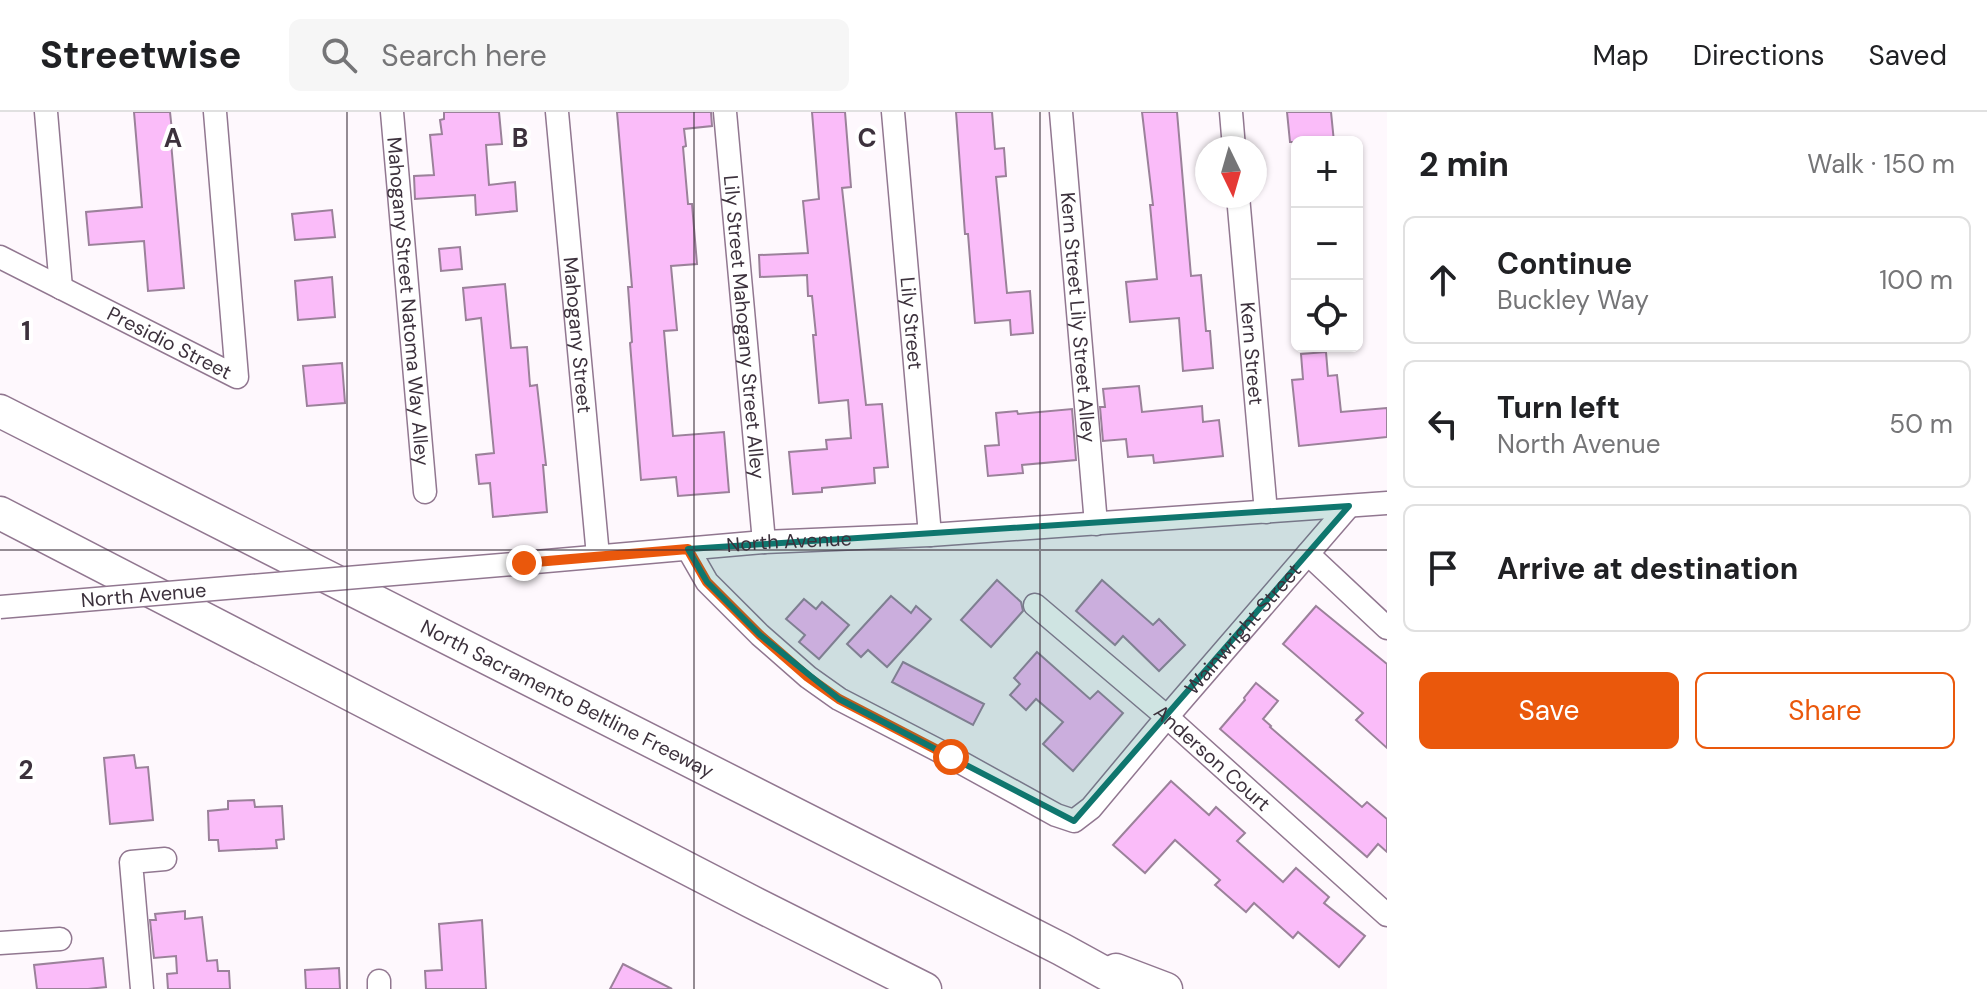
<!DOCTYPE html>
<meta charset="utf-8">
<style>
:root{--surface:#fff;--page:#f6f6f6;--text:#202124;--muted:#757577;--line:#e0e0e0;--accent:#ea580c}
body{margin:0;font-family:"DM Sans",sans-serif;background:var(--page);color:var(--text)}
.controls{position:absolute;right:24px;top:24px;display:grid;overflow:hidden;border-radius:12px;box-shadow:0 2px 6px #0004}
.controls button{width:72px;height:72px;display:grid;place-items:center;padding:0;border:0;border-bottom:2px solid var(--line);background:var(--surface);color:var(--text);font:40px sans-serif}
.compass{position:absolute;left:1195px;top:24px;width:72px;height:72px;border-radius:50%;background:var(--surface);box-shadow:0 2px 6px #0004;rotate:175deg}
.stop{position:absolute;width:24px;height:24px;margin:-18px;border:6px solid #ea580c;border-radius:50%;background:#fff}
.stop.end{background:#ea580c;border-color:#fff;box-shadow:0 2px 8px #0008}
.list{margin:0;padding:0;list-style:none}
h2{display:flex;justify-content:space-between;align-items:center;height:104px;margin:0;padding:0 32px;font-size:34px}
h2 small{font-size:26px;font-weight:400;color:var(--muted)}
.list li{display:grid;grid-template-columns:52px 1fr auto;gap:24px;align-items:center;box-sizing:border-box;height:128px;margin:0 16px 16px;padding:0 16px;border:2px solid var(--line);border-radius:12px}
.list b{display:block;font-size:30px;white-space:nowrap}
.list p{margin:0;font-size:26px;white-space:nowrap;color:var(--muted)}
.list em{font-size:26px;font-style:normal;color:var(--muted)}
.actions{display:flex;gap:16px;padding:24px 32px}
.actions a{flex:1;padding:18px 0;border:2px solid var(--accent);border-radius:12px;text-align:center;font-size:28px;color:var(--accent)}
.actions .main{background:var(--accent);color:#fff}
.icon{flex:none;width:44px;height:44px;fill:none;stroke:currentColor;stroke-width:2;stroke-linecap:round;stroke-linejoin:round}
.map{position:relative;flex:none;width:1387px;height:877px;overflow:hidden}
header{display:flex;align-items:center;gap:48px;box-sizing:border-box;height:112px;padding:0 40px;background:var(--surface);border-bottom:2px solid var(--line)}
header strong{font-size:38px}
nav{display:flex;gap:44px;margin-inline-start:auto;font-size:28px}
.search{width:560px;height:72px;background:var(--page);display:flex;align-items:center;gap:20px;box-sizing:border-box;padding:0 28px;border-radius:12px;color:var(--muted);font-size:30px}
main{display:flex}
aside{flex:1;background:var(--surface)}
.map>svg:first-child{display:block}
.building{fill:#fabcf9;stroke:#9b819a;stroke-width:2}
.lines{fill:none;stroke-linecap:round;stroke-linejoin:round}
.minor-casing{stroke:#917790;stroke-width:25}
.highway-casing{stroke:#917790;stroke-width:35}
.minor{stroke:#fff;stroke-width:22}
.highway{stroke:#fff;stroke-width:32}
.minor-bridge-casing{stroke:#917790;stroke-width:25;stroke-linecap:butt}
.minor-bridge{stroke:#fff;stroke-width:22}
.route{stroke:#ea580c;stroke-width:10}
.marked{fill:#0f766e;fill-opacity:0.2;stroke:#0f766e;stroke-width:6;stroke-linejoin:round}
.grid{fill:none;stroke:#3c313c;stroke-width:2;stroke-opacity:0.55}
.labels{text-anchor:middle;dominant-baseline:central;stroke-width:8;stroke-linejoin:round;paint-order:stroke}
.street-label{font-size:20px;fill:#3c313c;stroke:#fff}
.grid-label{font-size:26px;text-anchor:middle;font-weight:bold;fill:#3c313c;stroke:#fff;stroke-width:8;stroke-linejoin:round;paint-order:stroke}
</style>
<header>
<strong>Streetwise</strong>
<div class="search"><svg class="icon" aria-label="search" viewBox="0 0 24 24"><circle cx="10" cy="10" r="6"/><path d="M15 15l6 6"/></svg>Search here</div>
<nav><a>Map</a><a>Directions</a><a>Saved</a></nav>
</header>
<main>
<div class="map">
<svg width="1387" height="877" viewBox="0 0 1387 877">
<rect width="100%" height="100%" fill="#fef8fd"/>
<g class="building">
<polygon points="134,0 170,0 172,19 170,19 184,176 148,179 144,129 89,133 86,100 142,95"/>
<polygon points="444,0 499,0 502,32 486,33 489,73 515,70 517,99 476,103 475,83 415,87 414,64 434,63 430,23 442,22 440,8 444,7"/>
<polygon points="617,0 711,0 712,14 684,17 686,34 683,35 688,92 692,92 697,152 671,154 677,218 664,219 673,324 724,320 729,380 678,384 676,365 641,368 630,231 632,230 628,175 632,175"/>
<polygon points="812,0 845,0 851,75 842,76 866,293 882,292 888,355 874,356 875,371 822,376 822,380 793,382 789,340 827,337 826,328 851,326 848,288 819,291 813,223 816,223 812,184 808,184 807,163 760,165 759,143 808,141 803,89 819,87"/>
<polygon points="956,0 992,0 995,37 1004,36 1006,64 996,65 1007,181 1030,179 1033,221 1011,223 1010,208 975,211 968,122 965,122"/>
<polygon points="1142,0 1177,0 1191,164 1201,163 1206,219 1210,219 1213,256 1183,259 1179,206 1130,210 1126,170 1157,167 1150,93 1153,93"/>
<polygon points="1287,0 1331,0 1334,30 1290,30"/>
<polygon points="332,98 335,125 295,128 292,102"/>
<polygon points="460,135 462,157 441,159 439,137"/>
<polygon points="332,165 335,205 298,208 295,169"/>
<polygon points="505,172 511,236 527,235 530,274 537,273 546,353 543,353 547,400 493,405 490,371 479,372 476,343 494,341 481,206 466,208 463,176"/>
<polygon points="1326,240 1328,264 1337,263 1341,300 1387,296 1387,325 1299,334 1292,268 1303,267 1301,242"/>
<polygon points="342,251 345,291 307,294 303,254"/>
<polygon points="1139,274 1142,300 1202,294 1203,310 1219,308 1223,344 1154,351 1153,343 1128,345 1126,327 1103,329 1100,295 1105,295 1103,277"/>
<polygon points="1072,297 1076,348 1022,353 1023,361 988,364 985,334 999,333 996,301 1017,299 1018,302"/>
<polygon points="997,468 1021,490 1023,499 991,535 961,508"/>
<polygon points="1102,468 1153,513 1159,507 1185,533 1159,559 1123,524 1115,533 1076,499"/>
<polygon points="891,484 911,501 916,494 931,507 887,555 868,538 861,545 847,532"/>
<polygon points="804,487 816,497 822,490 849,513 819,547 799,530 805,523 786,507"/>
<polygon points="1316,494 1387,552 1387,636 1356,608 1363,601 1283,532"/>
<polygon points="1037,540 1090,587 1098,579 1123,601 1073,659 1043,632 1063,610 1036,587 1026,598 1010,583 1020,572 1014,566"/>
<polygon points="903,550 984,592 973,613 892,570"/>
<polygon points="1256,571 1278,589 1263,607 1271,614 1270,615 1362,695 1367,690 1387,707 1387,740 1378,732 1367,745 1220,617 1245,588 1244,586"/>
<polygon points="134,643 136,656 148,655 153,708 110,712 104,646"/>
<polygon points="1171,669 1209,703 1216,695 1245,721 1237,729 1283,770 1296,756 1329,785 1324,791 1365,824 1339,855 1298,820 1293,826 1254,791 1246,800 1215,773 1220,768 1175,728 1145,761 1113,733"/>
<polygon points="254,688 255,695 282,694 284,727 276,728 277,736 219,739 218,728 209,728 208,699 228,697 228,689"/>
<polygon points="185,799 185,807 202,805 207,849 217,848 218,859 229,859 230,877 168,877 167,862 177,861 176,844 154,846 150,808 156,808 155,802"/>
<polygon points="482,808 486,877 426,877 425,859 442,858 439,812"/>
<polygon points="103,846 106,875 88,877 37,877 34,853"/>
<polygon points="623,852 672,877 610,877"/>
<polygon points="339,856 340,877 306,877 305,858"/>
</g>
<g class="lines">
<g class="minor-casing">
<g id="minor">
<polyline points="46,0 61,176"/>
<path id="s1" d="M 392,0 L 425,380"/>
<path id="s2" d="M 557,0 L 598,444"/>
<path id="s3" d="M 725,0 L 764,430"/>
<path id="s4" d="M 893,0 L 930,423"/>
<path id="s5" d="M 1061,0 L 1096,412"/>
<polyline points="1231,0 1234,36"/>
<path id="s6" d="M 1238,84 L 1266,400"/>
<path id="s7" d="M 0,145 L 237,265 L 215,0"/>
<path id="s8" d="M 688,437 L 707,470 L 760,523 L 808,565 L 839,587 L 951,645 L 1056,703 L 1074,709 L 1091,696 L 1167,605 L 1349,394"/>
<polyline points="1308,442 1387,516"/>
<path id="s9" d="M 524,451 L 764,430 L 930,423 L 1387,391"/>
<path id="s10" d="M 1035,493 L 1167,605 L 1387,803"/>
<polyline points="0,831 60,827"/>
<polyline points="379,869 379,877"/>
<polyline points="142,877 131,750 165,747"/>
</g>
</g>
<g class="highway-casing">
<g id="highway">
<path id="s11" d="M 0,299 L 1061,837 L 1134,877"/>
<polyline points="0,401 750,789 925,877"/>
<polyline points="1116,858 1166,877"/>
</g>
</g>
<use href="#minor" class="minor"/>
<use href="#highway" class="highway"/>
<g class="minor-bridge-casing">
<g id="minor-bridge">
<path id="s12" d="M 0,495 L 524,451"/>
</g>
</g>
<use href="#minor-bridge" class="minor-bridge"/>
</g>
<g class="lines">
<polyline class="route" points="524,451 688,437 707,470 760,523 808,565 839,587 951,645"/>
</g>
<path class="marked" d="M 1349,394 L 1074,709 L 839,587 L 760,523 L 707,470 L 688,437 Z"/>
<path class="grid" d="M 347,0 L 347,877M 694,0 L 694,877M 1040,0 L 1040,877M 0,438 L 1387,438"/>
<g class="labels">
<g class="street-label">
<text stroke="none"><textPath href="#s1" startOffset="190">Mahogany Street Natoma Way Alley</textPath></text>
<text stroke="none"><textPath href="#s5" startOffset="206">Kern Street Lily Street Alley</textPath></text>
<text stroke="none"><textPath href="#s4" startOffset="212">Lily Street</textPath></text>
<text stroke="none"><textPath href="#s3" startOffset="216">Lily Street Mahogany Street Alley</textPath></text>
<text stroke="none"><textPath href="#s2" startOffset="224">Mahogany Street</textPath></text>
<text stroke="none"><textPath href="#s7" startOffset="190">Presidio Street</textPath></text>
<text stroke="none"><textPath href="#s6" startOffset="158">Kern Street</textPath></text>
<text stroke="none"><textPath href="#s9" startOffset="266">North Avenue</textPath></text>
<text stroke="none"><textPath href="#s12" startOffset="144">North Avenue</textPath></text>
<text stroke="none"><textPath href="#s8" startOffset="736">Wainwright Street</textPath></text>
<text stroke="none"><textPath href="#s11" startOffset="636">North Sacramento Beltline Freeway</textPath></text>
<text stroke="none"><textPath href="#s10" startOffset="234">Anderson Court</textPath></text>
</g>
</g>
<g class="grid-label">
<text x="173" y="35">A</text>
<text x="520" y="35">B</text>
<text x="867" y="35">C</text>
<text x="26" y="228">1</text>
<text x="26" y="667">2</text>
</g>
</svg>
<div class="controls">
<button>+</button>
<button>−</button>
<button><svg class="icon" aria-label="locate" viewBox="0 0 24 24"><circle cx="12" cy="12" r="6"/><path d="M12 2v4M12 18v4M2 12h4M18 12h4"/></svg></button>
</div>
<svg class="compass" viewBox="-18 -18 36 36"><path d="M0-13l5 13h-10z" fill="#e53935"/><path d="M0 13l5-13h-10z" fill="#757577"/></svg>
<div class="stop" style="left:951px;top:645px"></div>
<div class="stop end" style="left:524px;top:451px"></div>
</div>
<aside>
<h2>2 min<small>Walk · 150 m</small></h2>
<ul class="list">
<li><svg class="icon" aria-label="ahead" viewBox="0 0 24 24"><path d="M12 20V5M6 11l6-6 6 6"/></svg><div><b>Continue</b><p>Buckley Way</p></div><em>100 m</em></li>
<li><svg class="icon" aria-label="left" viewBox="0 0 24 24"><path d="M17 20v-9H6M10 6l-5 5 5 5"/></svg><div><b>Turn left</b><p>North Avenue</p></div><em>50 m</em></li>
<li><svg class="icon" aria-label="arrive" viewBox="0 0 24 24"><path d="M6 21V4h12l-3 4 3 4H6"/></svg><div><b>Arrive at destination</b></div></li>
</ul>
<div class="actions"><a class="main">Save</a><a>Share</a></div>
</aside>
</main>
